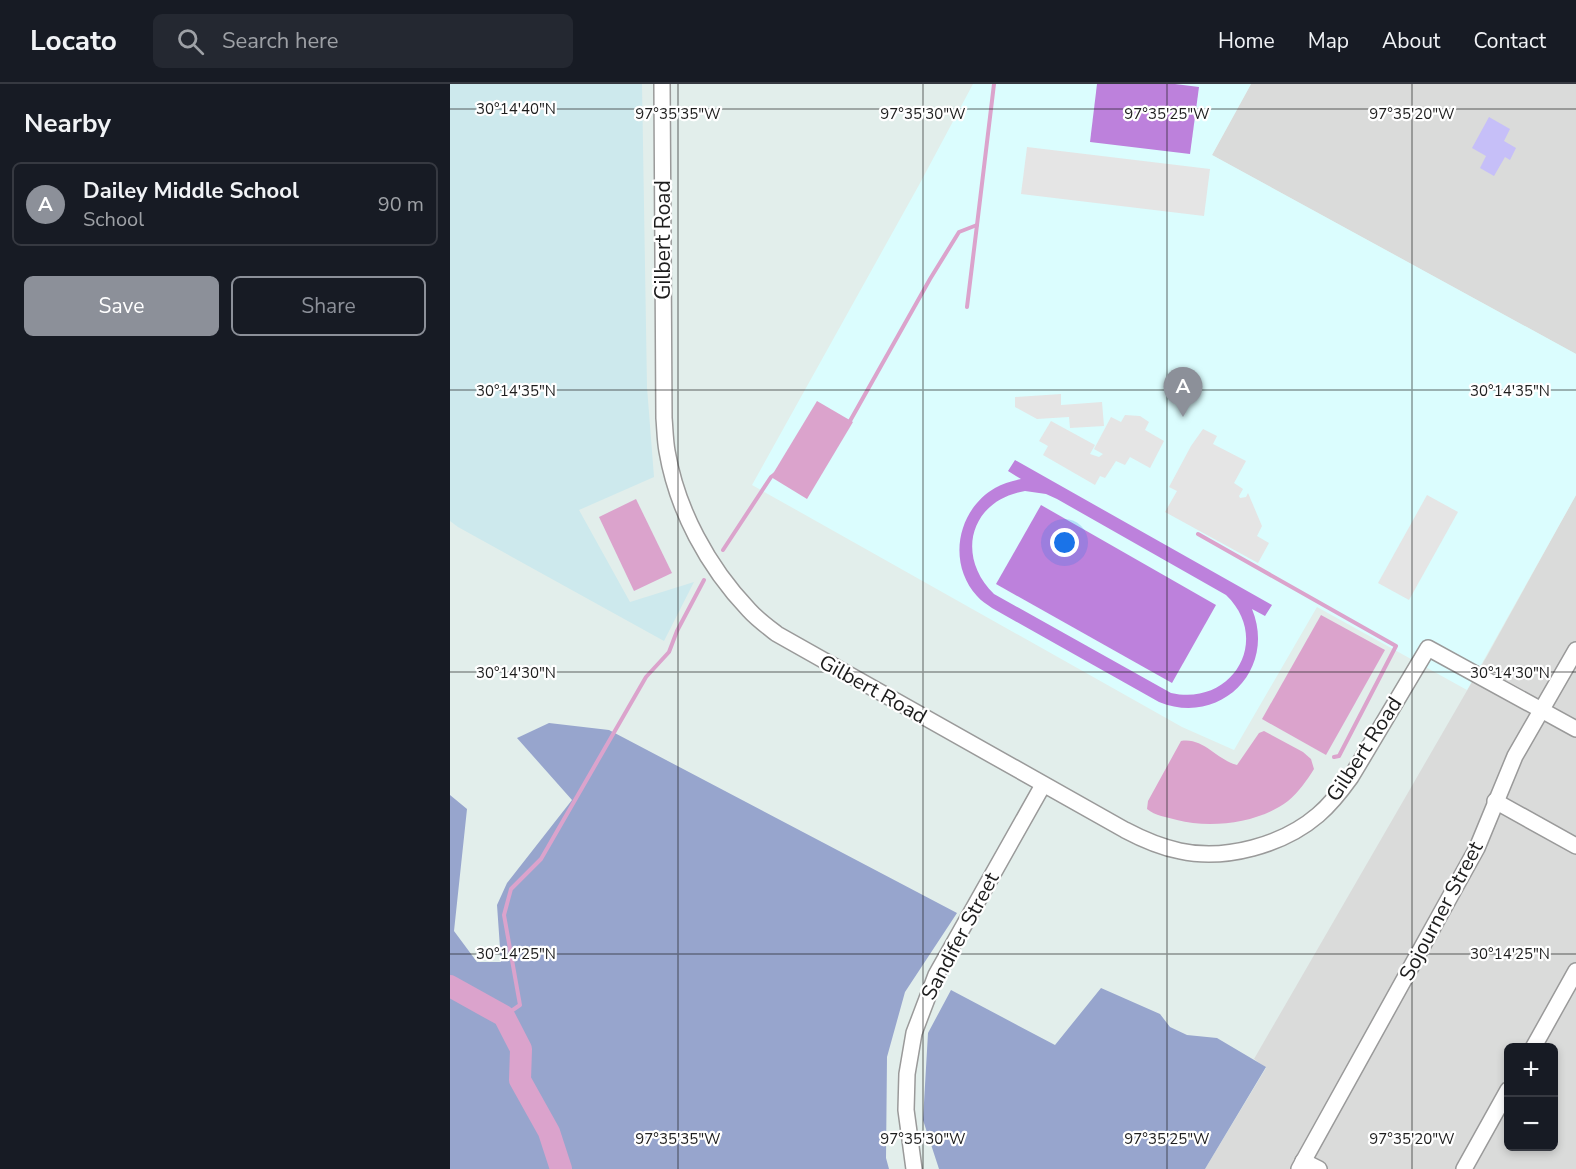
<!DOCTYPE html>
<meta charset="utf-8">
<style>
:root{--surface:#171b24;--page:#242831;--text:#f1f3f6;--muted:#9ea1a6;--line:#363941;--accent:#8c9099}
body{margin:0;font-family:"Nunito Sans",sans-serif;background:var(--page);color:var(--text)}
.controls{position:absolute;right:18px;bottom:18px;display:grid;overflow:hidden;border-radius:9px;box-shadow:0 3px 9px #0003}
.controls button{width:54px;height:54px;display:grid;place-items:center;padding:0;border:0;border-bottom:2px solid var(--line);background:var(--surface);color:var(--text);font:30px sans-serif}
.you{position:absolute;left:615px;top:459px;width:21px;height:21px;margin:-15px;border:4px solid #fff;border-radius:50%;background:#1a73e8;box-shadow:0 0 0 9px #1a73e833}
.badge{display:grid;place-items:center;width:39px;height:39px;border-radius:50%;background:var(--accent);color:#fff;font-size:20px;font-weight:700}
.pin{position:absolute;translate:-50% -50px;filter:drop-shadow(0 2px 3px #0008)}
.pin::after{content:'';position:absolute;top:32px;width:21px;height:18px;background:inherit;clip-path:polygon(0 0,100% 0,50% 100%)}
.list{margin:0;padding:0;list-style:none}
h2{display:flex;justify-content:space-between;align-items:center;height:78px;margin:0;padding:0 24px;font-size:26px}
h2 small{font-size:20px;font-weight:400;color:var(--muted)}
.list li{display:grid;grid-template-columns:39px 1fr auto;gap:18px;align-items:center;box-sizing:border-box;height:84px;margin:0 12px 12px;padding:0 12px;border:2px solid var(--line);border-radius:9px}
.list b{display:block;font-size:22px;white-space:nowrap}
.list p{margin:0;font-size:20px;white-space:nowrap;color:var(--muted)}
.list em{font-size:20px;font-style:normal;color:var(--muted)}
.actions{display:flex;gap:12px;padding:18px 24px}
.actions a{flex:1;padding:14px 0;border:2px solid var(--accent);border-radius:9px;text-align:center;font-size:21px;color:var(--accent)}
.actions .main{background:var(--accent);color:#fff}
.icon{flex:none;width:33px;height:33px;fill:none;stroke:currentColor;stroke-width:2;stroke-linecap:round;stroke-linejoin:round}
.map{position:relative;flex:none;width:1126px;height:1085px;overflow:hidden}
header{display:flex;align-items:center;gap:36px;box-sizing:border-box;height:84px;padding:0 30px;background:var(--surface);border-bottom:2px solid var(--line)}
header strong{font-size:28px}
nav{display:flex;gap:33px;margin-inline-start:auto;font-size:21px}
.search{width:420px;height:54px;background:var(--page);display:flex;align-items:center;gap:15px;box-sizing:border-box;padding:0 21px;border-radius:9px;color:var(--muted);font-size:22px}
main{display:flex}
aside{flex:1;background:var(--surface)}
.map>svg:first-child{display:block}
.residential{fill:#dadbda;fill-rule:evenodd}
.education{fill:#dbfdfe}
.farmland{fill:#cde9ed}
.forest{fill:#97a5cd}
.park{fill:#c6bff8}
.pitch{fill:#bd81dc;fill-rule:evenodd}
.parking{fill:#e5e5e5}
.water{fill:#dba3cc}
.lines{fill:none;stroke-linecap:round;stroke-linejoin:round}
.stream{stroke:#dba3cc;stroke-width:4}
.river{stroke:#dba3cc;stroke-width:22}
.minor-casing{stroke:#9a9a9a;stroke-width:18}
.minor{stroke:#fff;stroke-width:15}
.ticks{fill:none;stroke:#1d1d1d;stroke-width:1.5;stroke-opacity:0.45}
.labels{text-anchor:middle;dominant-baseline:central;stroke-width:4.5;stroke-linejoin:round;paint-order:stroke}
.street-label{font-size:21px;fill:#1d1d1d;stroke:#fff}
.ticks-label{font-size:15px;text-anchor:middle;fill:#1d1d1d;stroke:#fff;stroke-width:4.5;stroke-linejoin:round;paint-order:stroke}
</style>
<header>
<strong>Locato</strong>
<div class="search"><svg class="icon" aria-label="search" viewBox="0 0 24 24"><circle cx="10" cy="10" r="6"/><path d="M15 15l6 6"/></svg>Search here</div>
<nav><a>Home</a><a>Map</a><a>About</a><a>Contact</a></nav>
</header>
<main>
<aside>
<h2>Nearby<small></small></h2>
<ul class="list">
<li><span class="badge">A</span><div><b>Dailey Middle School</b><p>School</p></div><em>90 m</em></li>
</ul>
<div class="actions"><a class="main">Save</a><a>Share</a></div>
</aside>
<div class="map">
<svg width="1126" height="1085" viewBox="0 0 1126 1085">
<rect width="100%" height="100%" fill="#e2eeeb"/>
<g class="residential">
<polygon points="801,0 1126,0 1126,270 762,71"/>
<path d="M 1126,411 L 1126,1085 L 755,1085 L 816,984 L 804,975 L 1037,572 ZM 1058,964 L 1104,964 L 1104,1062 L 1058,1062 Z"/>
</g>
<polygon class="education" points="523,0 801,0 762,71 1126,270 1126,411 1017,606 867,523 784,666 732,643 302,401 469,101"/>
<polygon class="farmland" points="0,0 192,0 197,303 204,393 129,426 180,518 244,498 214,557 8,443 0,437"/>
<g class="forest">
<polygon points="99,639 159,646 507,829 455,908 437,973 436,1074 439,1085 0,1085 0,711 17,725 4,847 27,878 51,878 47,821 57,799 122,716 67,654"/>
<polygon points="651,904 710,930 720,943 737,951 767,954 816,983 755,1085 489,1085 473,1036 478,949 501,906 605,961"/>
</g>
<polygon class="park" points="1039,33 1060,45 1054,57 1066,64 1060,76 1055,73 1044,92 1030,84 1036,72 1022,64"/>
<g class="pitch">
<polygon points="647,0 725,0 749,3 740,70 640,58"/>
<path d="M 565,376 L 822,521 L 815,532 L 802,525 C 827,586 770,643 709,618 L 542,524 C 537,520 531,517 527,512 C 497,479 507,426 545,404 C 553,399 562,397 571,395 L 558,387 ZM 575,407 L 596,410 L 607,415 L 776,511 C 822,555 783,623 721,609 L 544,510 C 505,472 520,416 575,407 Z"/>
<polygon points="591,421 766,521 722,599 546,500"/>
</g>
<g class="parking">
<polygon points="577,63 760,85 754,132 571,110"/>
<polygon points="611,310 611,321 652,318 654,342 620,344 619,333 587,335 565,323 565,313"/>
<polygon points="675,331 690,332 699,338 695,346 714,357 700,384 680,373 675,381 666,377 655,394 650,392 645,401 593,371 598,362 589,357 601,337 645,361 640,370 649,373 653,370 644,365 661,333 671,338"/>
<polygon points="753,345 767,352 763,360 796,377 784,399 793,405 789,412 790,414 796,413 798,409 812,442 807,452 819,459 808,479 715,428 727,407 719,403 741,362"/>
<polygon points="977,411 1008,428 959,516 928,499"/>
</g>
<g class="water">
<polygon points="367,317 403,338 357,415 321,393"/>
<polygon points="186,415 222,489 184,507 149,433"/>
<polygon points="871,531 935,566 876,671 812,635"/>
<path d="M 814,647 L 853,668 L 861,675 L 864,685 C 857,696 849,708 838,717 C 809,739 761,745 727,736 C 717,733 705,732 697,725 L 698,717 L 731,657 C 753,653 767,676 787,681 L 809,649 Z"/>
</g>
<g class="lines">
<g class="stream">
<polyline points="517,223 527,141"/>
<polyline points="397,339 400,337 480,195 509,148 527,141 544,0"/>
<polyline points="748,450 946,562 889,672 884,673"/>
<polyline points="273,466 321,393 325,390"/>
<polyline points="54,932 70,921 54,831 61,805 91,775 196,593 219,568 227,547 254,496"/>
</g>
<polyline class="river" points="0,902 54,932 71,965 70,996 99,1048 111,1085"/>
<g class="minor-casing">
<g id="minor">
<path d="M 212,0 L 214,334 C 215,345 215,356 217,367 C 227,426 258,483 299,526 C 307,535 318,543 327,550 L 675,746 C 692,755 710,763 730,767 C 775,777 833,761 868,731 C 881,720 891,707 901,693 L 978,564 L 1126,645"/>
<polyline points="1045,717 1126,762"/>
<polyline points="1083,964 1126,887"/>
<polyline points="853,1077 869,1085"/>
<polyline points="464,1085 456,1026 457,990 464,949 486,891 593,701"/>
<polyline points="849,1085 1027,764 1065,672 1126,566"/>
<polyline points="1014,1085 1058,1006"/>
</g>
</g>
<use href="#minor" class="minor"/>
</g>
<path class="ticks" d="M 228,0 L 228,1085M 473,0 L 473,1085M 717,0 L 717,1085M 962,0 L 962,1085M 0,25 L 1126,25M 0,306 L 1126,306M 0,588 L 1126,588M 0,870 L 1126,870"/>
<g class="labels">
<g class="street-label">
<text transform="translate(213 156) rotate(-90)">Gilbert Road</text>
<text transform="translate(423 605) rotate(29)">Gilbert Road</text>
<text transform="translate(914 665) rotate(-57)">Gilbert Road</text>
<text transform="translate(991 827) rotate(-62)">Sojourner Street</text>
<text transform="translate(510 852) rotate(-62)">Sandifer Street</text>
</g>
</g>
<g class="ticks-label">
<text x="66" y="30">30°14'40"N</text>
<text x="228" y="35">97°35'35"W</text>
<text x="473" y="35">97°35'30"W</text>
<text x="717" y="35">97°35'25"W</text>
<text x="962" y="35">97°35'20"W</text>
<text x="66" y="312">30°14'35"N</text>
<text x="1060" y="312">30°14'35"N</text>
<text x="66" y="594">30°14'30"N</text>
<text x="1060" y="594">30°14'30"N</text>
<text x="66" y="875">30°14'25"N</text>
<text x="1060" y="875">30°14'25"N</text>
<text x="228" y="1060">97°35'35"W</text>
<text x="473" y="1060">97°35'30"W</text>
<text x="717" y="1060">97°35'25"W</text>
<text x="962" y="1060">97°35'20"W</text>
</g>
</svg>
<div class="controls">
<button>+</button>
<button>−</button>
</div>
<div class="you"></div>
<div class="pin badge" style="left:733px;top:333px">A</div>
</div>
</main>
